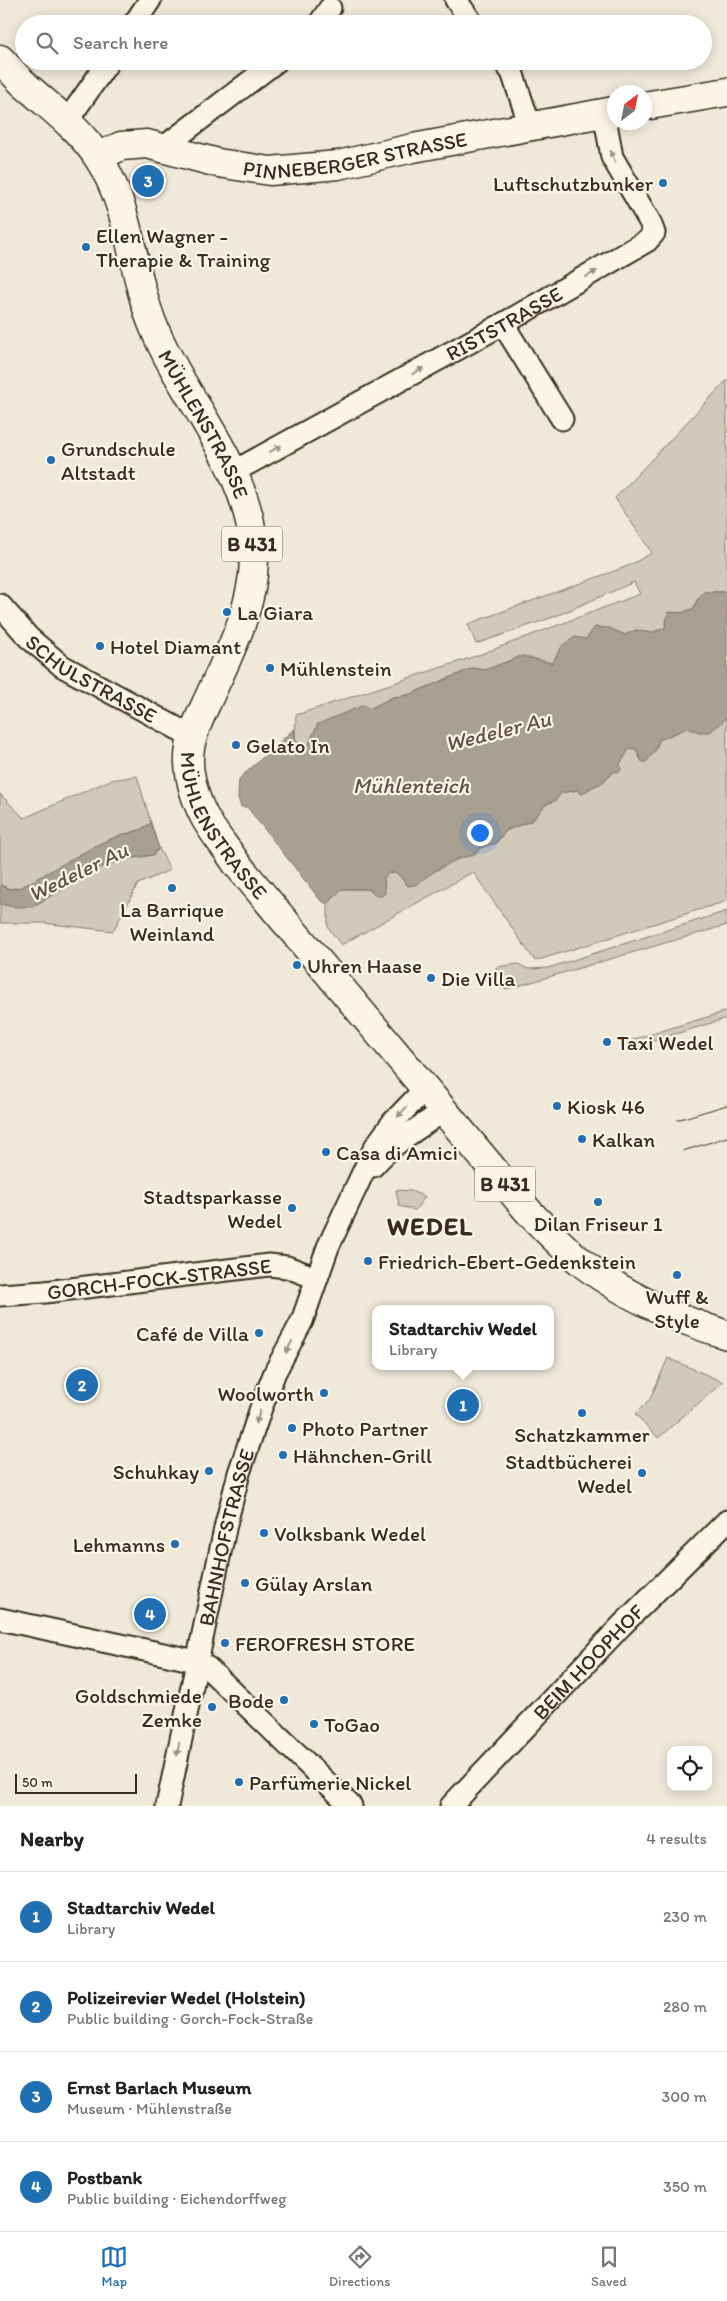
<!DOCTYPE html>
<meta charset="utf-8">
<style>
:root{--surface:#fff;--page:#f2f2f2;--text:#222;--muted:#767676;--line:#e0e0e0;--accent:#1f6fb2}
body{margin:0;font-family:Itim,sans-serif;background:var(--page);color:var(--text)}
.controls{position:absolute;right:15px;bottom:15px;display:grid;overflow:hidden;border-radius:10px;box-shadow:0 2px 12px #0003}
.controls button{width:45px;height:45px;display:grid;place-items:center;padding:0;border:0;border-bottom:1px solid var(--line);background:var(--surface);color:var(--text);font:25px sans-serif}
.compass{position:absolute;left:607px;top:85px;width:45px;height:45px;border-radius:50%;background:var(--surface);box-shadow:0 2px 12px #0003;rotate:32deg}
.scale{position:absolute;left:15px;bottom:12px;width:122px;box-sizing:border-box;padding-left:5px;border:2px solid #3b2a1e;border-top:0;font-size:14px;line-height:18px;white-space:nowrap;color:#3b2a1e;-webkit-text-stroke:4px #fcf5e5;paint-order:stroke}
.you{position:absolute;left:479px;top:832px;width:18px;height:18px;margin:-12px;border:4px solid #fff;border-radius:50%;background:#1a73e8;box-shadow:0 0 0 8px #1a73e833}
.badge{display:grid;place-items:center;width:32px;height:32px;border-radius:50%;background:var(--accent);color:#fff;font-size:16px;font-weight:700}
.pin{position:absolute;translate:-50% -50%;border:2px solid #fff;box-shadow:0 1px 5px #0006}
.popup{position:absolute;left:372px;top:1305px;width:182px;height:65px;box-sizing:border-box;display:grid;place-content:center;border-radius:10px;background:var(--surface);filter:drop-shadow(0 1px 4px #0005);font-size:16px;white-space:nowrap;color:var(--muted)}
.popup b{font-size:19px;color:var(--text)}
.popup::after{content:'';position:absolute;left:50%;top:100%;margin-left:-10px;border:10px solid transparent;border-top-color:var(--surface)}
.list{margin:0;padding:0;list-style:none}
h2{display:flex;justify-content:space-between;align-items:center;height:65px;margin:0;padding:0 20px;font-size:21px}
h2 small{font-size:16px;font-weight:400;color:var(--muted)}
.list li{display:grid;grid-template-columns:32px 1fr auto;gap:15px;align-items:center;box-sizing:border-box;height:90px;padding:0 20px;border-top:1px solid var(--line)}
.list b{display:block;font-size:19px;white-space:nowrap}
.list p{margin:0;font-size:16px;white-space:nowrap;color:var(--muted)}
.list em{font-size:16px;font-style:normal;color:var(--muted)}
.icon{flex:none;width:28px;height:28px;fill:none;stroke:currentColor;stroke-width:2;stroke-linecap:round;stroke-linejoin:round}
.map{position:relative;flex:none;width:727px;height:1806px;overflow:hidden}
.search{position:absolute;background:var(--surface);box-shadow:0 2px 12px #0003;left:15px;right:15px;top:15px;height:55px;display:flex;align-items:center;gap:12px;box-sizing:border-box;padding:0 18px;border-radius:28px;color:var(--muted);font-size:19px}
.sheet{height:425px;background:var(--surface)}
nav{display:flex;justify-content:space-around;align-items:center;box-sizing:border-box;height:70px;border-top:1px solid var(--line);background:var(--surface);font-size:14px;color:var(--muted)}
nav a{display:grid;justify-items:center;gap:2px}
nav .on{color:var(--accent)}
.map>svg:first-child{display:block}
.green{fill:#d2c9ba;stroke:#867a6c}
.water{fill:#aaa091;stroke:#7e7163}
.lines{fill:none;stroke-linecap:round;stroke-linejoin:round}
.minor-casing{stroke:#3b2a1e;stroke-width:25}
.major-casing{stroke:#3b2a1e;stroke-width:31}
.minor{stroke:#fcf5e5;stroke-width:21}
.major{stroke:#fcf5e5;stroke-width:28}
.tram{stroke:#3b2a1e;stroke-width:1}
.oneway{fill:#9c9082}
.poi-dot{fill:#1f6fb2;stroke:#fcf5e5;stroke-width:2}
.labels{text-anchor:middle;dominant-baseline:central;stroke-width:4.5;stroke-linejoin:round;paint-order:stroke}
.shield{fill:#fcf5e5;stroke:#75675a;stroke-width:1}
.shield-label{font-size:20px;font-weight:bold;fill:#3b2a1e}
.street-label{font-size:21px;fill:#3b2a1e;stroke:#fcf5e5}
.poi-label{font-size:21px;fill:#3b2a1e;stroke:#fcf5e5;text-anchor:start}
.water-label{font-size:22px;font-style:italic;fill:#625346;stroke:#fcf5e5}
.district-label{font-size:26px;font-weight:bold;letter-spacing:1px;fill:#3b2a1e;stroke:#fcf5e5}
</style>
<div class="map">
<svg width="727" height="1806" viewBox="0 0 727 1806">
<rect width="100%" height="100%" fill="#f0e9d9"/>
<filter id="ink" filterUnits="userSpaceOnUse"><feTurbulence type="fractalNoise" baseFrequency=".02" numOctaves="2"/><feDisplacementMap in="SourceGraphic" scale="10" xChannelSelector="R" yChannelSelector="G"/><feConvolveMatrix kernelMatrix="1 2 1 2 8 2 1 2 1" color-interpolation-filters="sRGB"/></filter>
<g filter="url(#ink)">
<g class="green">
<polygon points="727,380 727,592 704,592 697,600 694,608 682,613 668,612 665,628 650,633 636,630 625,635 609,628 586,639 563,645 552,663 522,656 485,670 473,668 408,695 393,697 369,709 318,724 309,744 301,747 295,738 296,715 476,656 640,594 634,582 556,616 476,644 468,624 628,566 652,553 615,498"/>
<path d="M 727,717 L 727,901 L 535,961 L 473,872 L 341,945 L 328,927 L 328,904 L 341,889 L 368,889 L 375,895 L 385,882 L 384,878 L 389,873 L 397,873 L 408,885 L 480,848 L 496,843 L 506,831 L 533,820 L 545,805 L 556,800 L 561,793 L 577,790 L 585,793 C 590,786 601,784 608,778 C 618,769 622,758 630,748 L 636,749 L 639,757 L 655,751 L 659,740 L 687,728 L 700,732 L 720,725 Z"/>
<polygon points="137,776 151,823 140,830 118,836 99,844 22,887 10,889 0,885 0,794 24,818 111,780"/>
<path d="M 159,848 L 170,870 L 138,884 L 113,931 L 43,923 L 0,923 L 0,904 L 94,871 C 113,860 131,859 153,855 Z"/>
<polygon points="727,911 727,925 511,988 502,989 496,967 518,964 528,969 548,968"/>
<polygon points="727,1011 727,1018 724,1019 630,1048 628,1041"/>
<polygon points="396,1190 411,1191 425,1197 415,1210 399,1206"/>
<polygon points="668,1358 723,1382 658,1438 635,1414 650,1399"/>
</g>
<g class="water">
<path d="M 704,592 L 727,592 L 727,717 L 710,732 L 700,732 L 687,728 L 659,740 L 655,751 L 646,762 L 642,762 L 636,749 L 630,748 L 620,764 L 621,770 L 619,772 L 615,771 L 600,784 L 588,789 L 585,793 L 581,794 L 577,790 L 561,793 L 556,800 L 545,805 L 533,820 L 506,830 L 496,843 L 480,848 C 474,858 465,856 456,859 C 442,865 428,876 415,885 L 408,886 L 397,873 L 389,873 L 384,878 L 385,893 L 382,896 L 377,896 L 368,889 L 341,889 L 328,904 L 321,901 L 247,807 L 241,807 L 238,798 L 239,779 L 294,729 L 295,738 L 301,747 L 309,744 L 318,724 L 364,705 L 370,709 L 393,697 L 408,695 L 473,668 L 485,670 L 522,656 L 552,663 L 563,645 L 575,637 L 586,639 L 595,627 L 609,628 L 625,635 L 636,630 L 650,633 L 665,628 L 668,612 L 682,613 L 694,608 L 697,600 Z"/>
<polygon points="151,823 159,848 153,855 124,859 107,864 32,907 14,907 0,904 0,885 10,889 22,887 99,844 118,836 140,830"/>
</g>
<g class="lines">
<g class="minor-casing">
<g id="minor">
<polyline points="456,0 473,24"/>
<polyline points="134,24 150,0"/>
<polyline points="319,24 330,8"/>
<polyline points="503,61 512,72 530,126"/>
<polyline points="67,121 109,61"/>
<polyline points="164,147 277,61"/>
<polyline points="503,324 562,419"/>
<path id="s1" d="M 233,472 L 503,324 L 647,241 L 654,233 L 650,222 L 612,157 L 604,112"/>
<path id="s2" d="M 0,605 L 29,638 L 62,666 L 193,737"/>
<path d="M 373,1166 C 393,1143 418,1128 444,1111"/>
<path id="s3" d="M 0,1295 L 45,1292 L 269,1265 L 287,1267 L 316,1278"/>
<polyline points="0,1619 196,1661 208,1668 351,1806"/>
<path id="s4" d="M 167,1806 L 226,1524 L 239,1473 L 261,1408 L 275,1372 L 302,1321 L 328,1247 L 375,1147 L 393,1122 L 425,1089"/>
<path id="s5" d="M 451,1806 L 622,1625 L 727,1521"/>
</g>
</g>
<g class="major-casing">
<g id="major">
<path id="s6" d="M 0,59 C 11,70 20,82 32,91 C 56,112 82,132 99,159 C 132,210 131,274 155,330 C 187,406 255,473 254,561 C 253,607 230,652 211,693 C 203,711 193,729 190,748 C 186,769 194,796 203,814 C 211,831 226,847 236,863 L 528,1211 C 546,1230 565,1250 586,1266 C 629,1298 677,1319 727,1335"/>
<polyline points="644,106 727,92"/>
<path id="s7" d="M 98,157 L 121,146 L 147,144 L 218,163 L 270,171 L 338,165 L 413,148 L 614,111"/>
</g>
</g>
<use href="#minor" class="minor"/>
<use href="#major" class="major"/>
<g class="tram">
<polyline points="677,1120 727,1105"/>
<polyline points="683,1151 727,1137"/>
</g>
</g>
<defs><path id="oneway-solid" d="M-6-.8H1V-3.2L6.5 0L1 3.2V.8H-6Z" transform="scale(1.25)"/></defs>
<g class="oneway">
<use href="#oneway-solid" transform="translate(613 157) rotate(-112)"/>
<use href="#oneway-solid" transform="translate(591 274) rotate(-30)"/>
<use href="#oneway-solid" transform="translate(418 371) rotate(-29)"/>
<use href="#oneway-solid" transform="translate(275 449) rotate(-29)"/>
<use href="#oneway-solid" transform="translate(402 1112) rotate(132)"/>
<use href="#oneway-solid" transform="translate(289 1347) rotate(117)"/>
<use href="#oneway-solid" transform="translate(258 1417) rotate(108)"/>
<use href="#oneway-solid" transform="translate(178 1749) rotate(101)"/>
</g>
</g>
<g class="poi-dot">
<circle cx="663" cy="183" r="5"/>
<circle cx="86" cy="247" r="5"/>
<circle cx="51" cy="460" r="5"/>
<circle cx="227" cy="612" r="5"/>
<circle cx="100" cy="646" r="5"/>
<circle cx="270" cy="668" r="5"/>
<circle cx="236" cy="745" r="5"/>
<circle cx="172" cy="888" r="5"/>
<circle cx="297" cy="965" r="5"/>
<circle cx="431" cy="978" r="5"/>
<circle cx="607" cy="1042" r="5"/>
<circle cx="557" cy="1106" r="5"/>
<circle cx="582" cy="1139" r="5"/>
<circle cx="326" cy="1152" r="5"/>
<circle cx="598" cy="1202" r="5"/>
<circle cx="292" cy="1208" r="5"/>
<circle cx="368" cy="1261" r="5"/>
<circle cx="677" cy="1275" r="5"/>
<circle cx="259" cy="1333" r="5"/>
<circle cx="324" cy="1393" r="5"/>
<circle cx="582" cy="1413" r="5"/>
<circle cx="292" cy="1428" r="5"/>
<circle cx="283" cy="1455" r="5"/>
<circle cx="209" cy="1471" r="5"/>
<circle cx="642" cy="1473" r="5"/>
<circle cx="264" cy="1533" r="5"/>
<circle cx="175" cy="1544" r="5"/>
<circle cx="245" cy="1583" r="5"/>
<circle cx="225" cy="1643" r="5"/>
<circle cx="284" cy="1700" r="5"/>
<circle cx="212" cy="1707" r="5"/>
<circle cx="314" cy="1724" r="5"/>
<circle cx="239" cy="1782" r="5"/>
</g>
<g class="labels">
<g class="shield">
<rect x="222" y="526.5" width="60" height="35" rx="4"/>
<rect x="475" y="1166.5" width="60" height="35" rx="4"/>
</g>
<g class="shield-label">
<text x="252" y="544">B 431</text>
<text x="505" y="1184">B 431</text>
</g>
<g class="street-label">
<text stroke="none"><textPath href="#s7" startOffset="264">PINNEBERGER STRASSE</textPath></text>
<text stroke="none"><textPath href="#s1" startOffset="309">RISTSTRASSE</textPath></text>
<text stroke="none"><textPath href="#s6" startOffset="428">MÜHLENSTRASSE</textPath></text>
<text stroke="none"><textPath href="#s2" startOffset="119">SCHULSTRASSE</textPath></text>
<text stroke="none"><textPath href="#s6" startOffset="862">MÜHLENSTRASSE</textPath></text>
<text stroke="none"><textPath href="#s3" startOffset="160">GORCH-FOCK-STRASSE</textPath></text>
<text stroke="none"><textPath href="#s4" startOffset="275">BAHNHOFSTRASSE</textPath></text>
<text stroke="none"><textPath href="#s5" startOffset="199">BEIM HOOPHOF</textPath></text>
</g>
<g class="poi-label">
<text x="653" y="183" text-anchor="end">Luftschutzbunker</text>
<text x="96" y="235">Ellen Wagner -<tspan x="96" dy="24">Therapie &amp; Training</tspan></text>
<text x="61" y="448">Grundschule<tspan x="61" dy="24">Altstadt</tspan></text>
<text x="237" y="612">La Giara</text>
<text x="110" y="646">Hotel Diamant</text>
<text x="280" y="668">Mühlenstein</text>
<text x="246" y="745">Gelato In</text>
<text x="172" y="909" text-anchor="middle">La Barrique<tspan x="172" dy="24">Weinland</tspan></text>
<text x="307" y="965">Uhren Haase</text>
<text x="441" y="978">Die Villa</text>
<text x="617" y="1042">Taxi Wedel</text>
<text x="567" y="1106">Kiosk 46</text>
<text x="592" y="1139">Kalkan</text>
<text x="336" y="1152">Casa di Amici</text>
<text x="282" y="1196" text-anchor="end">Stadtsparkasse<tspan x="282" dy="24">Wedel</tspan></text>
<text x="598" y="1223" text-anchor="middle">Dilan Friseur 1</text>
<text x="378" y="1261">Friedrich-Ebert-Gedenkstein</text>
<text x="677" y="1296" text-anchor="middle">Wuff &amp;<tspan x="677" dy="24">Style</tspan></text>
<text x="249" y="1333" text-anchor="end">Café de Villa</text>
<text x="314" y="1393" text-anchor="end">Woolworth</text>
<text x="302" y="1428">Photo Partner</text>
<text x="582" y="1434" text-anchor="middle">Schatzkammer</text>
<text x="293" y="1455">Hähnchen-Grill</text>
<text x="632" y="1461" text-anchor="end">Stadtbücherei<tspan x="632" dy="24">Wedel</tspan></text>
<text x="199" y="1471" text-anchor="end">Schuhkay</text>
<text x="274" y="1533">Volksbank Wedel</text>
<text x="165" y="1544" text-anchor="end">Lehmanns</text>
<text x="255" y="1583">Gülay Arslan</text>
<text x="235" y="1643">FEROFRESH STORE</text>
<text x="202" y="1695" text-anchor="end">Goldschmiede<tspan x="202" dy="24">Zemke</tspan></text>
<text x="274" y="1700" text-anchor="end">Bode</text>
<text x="324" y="1724">ToGao</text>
<text x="249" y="1782">Parfümerie Nickel</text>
</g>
<g class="water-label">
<text transform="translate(498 731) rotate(-14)">Wedeler Au</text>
<text x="411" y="785">Mühlenteich</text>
<text transform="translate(78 872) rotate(-26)">Wedeler Au</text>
</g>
<g class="district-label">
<text x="430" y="1226">WEDEL</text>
</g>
</g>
</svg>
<div class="controls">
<button><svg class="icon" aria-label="locate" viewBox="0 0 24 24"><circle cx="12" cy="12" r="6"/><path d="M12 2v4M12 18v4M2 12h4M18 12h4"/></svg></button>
</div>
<svg class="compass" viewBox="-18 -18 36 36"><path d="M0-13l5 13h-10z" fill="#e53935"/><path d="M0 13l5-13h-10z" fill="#767676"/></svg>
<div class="scale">50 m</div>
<div class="you"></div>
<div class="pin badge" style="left:463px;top:1405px">1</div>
<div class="popup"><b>Stadtarchiv Wedel</b>Library</div>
<div class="pin badge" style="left:82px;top:1385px">2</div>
<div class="pin badge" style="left:148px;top:181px">3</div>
<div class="pin badge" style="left:150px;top:1614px">4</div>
<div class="search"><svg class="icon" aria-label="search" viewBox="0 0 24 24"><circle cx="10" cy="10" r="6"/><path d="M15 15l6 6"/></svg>Search here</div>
</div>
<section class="sheet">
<h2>Nearby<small>4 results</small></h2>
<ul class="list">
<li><span class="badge">1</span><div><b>Stadtarchiv Wedel</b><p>Library</p></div><em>230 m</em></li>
<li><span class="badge">2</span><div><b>Polizeirevier Wedel (Holstein)</b><p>Public building · Gorch-Fock-Straße</p></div><em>280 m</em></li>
<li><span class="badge">3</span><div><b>Ernst Barlach Museum</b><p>Museum · Mühlenstraße</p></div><em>300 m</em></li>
<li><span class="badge">4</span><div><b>Postbank</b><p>Public building · Eichendorffweg</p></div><em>350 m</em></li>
</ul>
</section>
<nav>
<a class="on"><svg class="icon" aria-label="map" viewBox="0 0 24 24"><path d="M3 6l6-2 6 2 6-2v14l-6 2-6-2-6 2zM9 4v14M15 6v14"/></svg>Map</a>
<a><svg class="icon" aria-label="directions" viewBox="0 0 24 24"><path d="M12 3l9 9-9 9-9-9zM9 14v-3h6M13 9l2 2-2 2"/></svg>Directions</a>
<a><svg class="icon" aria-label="saved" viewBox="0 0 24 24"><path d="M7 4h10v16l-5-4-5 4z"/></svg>Saved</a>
</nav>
